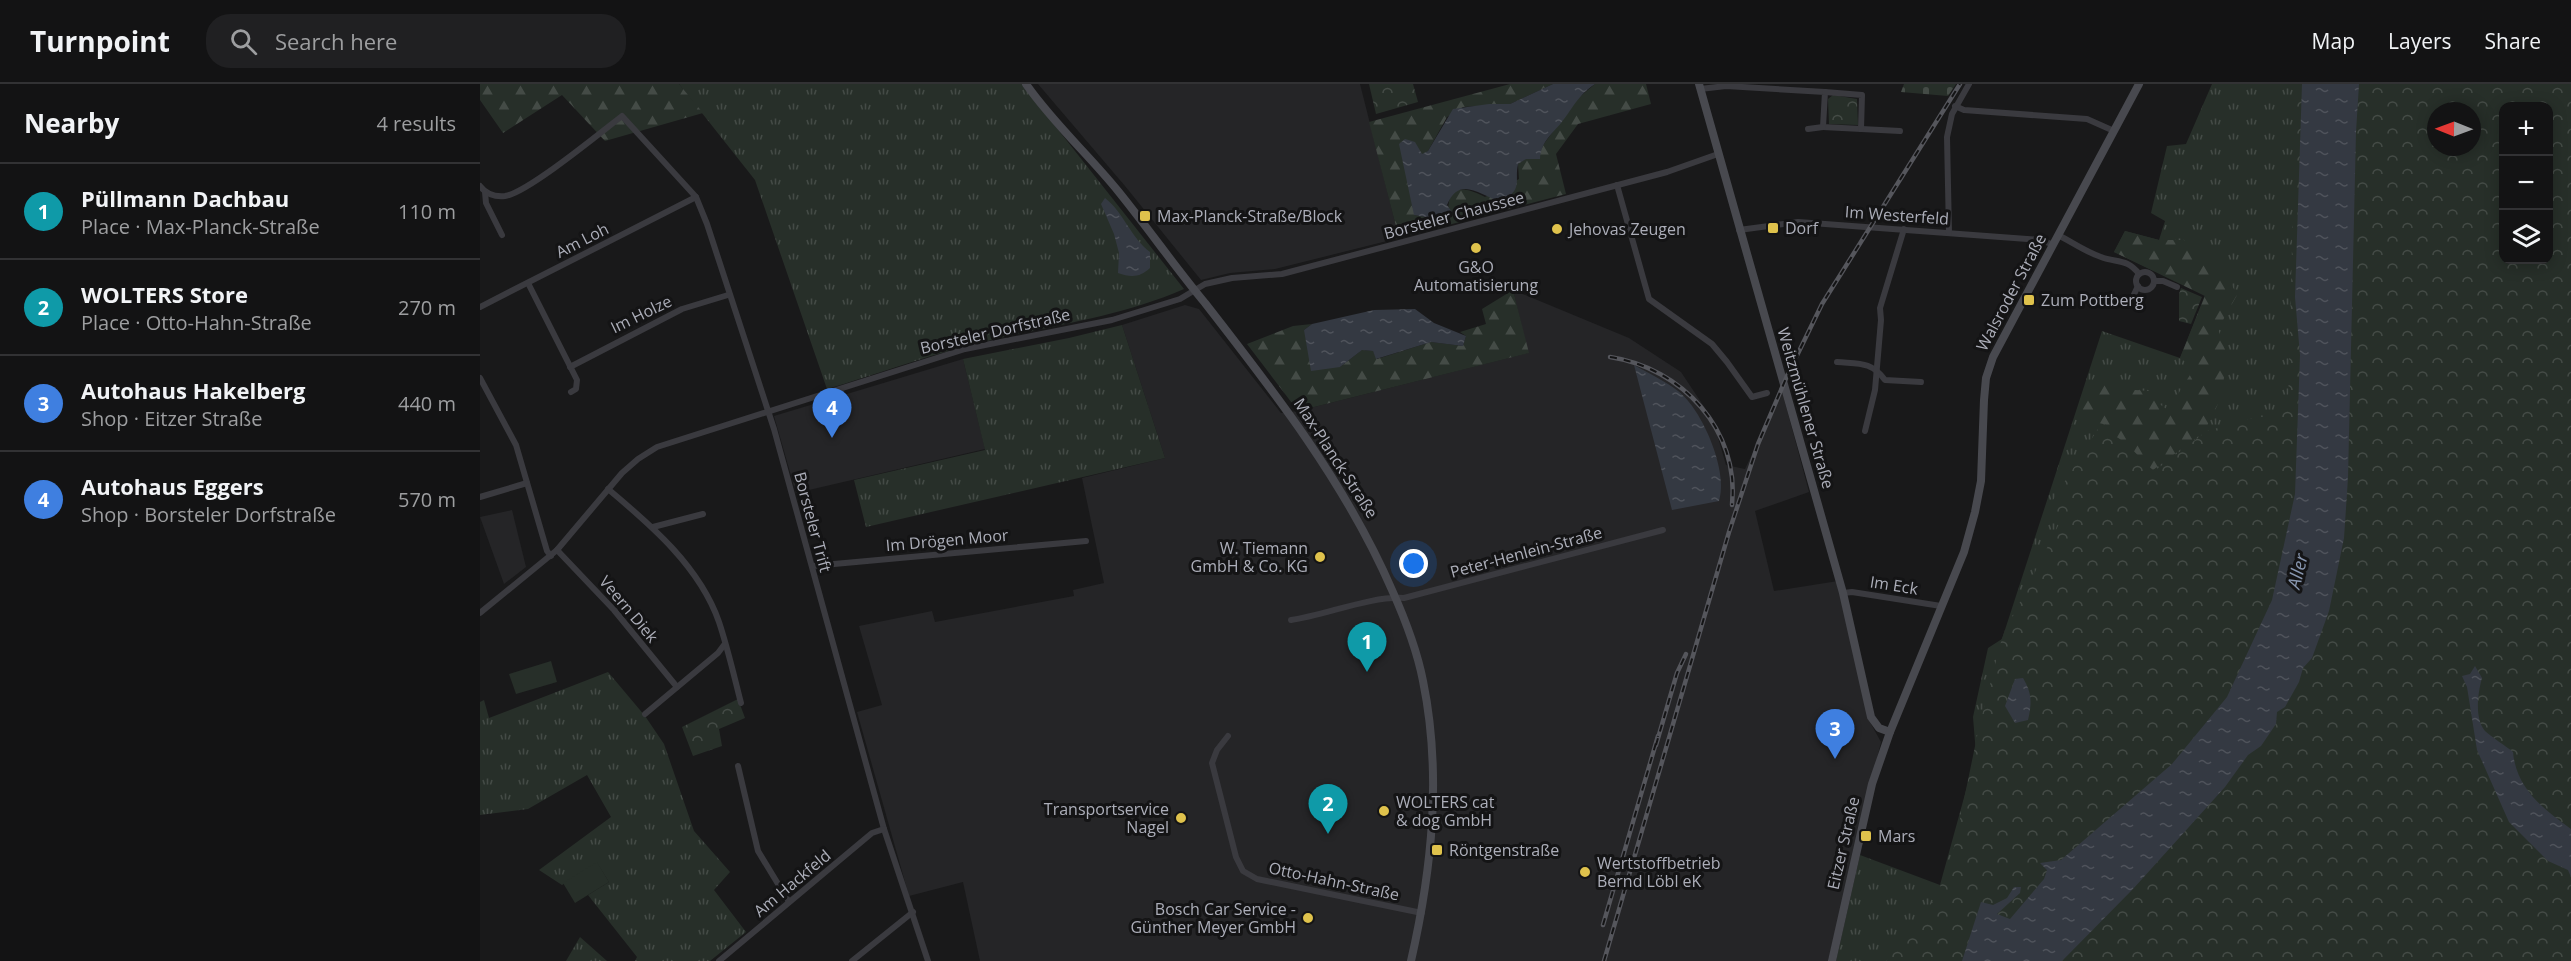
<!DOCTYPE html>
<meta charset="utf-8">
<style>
:root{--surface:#131314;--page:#202022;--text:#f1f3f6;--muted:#9d9ea0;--line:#323234;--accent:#dfc24c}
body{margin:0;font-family:"Open Sans",sans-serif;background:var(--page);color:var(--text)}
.controls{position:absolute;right:18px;top:18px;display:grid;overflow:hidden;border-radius:12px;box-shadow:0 3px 15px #0003}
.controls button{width:54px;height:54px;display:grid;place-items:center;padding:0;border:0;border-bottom:2px solid var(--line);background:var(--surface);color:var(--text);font:30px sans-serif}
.compass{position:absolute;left:1947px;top:18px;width:54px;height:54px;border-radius:50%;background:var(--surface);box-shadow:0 3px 15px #0003;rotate:271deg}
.you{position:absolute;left:934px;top:480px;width:21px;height:21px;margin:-15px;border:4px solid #fff;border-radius:50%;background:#1a73e8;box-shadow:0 0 0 9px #1a73e833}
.badge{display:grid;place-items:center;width:39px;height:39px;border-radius:50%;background:var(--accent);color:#fff;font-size:20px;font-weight:700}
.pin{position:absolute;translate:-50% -50px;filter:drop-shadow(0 2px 3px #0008)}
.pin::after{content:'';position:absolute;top:32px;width:21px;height:18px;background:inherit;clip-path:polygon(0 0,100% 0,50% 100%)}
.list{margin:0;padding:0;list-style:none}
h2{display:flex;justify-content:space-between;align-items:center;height:78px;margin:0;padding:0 24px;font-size:26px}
h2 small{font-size:20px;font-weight:400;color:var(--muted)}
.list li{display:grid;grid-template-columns:39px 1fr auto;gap:18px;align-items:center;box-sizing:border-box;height:96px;padding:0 24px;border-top:2px solid var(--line)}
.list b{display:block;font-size:22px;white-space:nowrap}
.list p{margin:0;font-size:20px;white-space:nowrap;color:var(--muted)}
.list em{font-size:20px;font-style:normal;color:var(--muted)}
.icon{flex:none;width:33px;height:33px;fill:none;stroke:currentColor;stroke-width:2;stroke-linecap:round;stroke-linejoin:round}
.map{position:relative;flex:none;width:2091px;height:877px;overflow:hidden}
header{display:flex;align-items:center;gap:36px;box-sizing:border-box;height:84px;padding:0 30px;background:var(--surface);border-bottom:2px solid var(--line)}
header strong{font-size:28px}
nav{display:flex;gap:33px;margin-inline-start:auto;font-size:21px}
.search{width:420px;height:54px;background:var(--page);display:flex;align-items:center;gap:15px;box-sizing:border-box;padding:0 21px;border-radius:24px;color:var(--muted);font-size:22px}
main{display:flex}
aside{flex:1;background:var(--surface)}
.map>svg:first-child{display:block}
.built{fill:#252527}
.grass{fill:url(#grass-tufts)}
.forest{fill:url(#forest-firs)}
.cemetery{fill:url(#cemetery-stones)}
.park{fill:url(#park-crowns);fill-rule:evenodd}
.pitch{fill:#272f29}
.water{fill:url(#water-ripples)}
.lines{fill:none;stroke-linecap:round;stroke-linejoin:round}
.street{stroke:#3a3a3f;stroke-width:6}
.secondary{stroke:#48494f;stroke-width:8}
.rail-casing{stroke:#55565c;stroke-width:4.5}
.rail{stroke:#141415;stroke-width:2;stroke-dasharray:7;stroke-linecap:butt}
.poi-dot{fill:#dfc24c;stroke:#141415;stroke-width:2}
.labels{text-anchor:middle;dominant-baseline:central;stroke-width:6;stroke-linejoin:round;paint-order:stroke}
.street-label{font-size:16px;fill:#acaeb9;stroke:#141415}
.poi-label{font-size:16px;fill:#acaeb9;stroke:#141415;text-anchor:start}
.water-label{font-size:18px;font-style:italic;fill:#8897b0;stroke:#141415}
</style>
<header>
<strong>Turnpoint</strong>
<div class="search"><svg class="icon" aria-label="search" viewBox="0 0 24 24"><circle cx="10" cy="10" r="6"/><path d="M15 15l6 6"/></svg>Search here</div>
<nav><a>Map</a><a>Layers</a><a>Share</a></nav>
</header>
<main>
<aside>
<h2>Nearby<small>4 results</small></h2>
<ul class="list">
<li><span class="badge" style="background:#0f9aa8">1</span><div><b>Püllmann Dachbau</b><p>Place · Max-Planck-Straße</p></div><em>110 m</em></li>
<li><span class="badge" style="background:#0f9aa8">2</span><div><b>WOLTERS Store</b><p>Place · Otto-Hahn-Straße</p></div><em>270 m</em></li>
<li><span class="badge" style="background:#3f7fe0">3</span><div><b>Autohaus Hakelberg</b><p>Shop · Eitzer Straße</p></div><em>440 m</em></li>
<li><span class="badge" style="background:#3f7fe0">4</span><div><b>Autohaus Eggers</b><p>Shop · Borsteler Dorfstraße</p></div><em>570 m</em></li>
</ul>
</aside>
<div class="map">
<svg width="2091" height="877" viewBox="0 0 2091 877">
<defs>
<pattern id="grass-tufts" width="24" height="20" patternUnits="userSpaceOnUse" patternTransform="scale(1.5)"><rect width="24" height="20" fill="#272f29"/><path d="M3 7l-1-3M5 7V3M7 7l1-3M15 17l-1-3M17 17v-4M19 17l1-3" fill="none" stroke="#444b46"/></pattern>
<pattern id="forest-firs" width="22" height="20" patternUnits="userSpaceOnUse" patternTransform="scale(1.5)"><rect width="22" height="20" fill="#272f29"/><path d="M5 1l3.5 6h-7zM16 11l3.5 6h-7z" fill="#444b46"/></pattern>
<pattern id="cemetery-stones" width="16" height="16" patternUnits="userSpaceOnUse" patternTransform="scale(1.5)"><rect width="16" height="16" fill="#272f29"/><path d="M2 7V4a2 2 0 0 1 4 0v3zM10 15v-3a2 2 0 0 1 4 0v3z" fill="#444b46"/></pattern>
<pattern id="park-crowns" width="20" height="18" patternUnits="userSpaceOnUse" patternTransform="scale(1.5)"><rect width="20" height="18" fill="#272f29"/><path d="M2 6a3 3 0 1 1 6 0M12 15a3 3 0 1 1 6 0" fill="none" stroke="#444b46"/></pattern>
<pattern id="water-ripples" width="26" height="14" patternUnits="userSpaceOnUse" patternTransform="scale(1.5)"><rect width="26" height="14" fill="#343942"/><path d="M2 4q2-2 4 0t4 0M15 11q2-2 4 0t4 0" fill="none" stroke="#4f535b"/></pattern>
</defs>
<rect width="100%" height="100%" fill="#19191a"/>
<g class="built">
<polygon points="558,0 880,0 919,154 795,185 750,189 721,196 645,102"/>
<polygon points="1033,206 1149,254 1201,288 1233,336 1246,381 1265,385 1302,307 1329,408 1275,427 1294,507 1358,497 1391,640 1401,658 1348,877 500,877 483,798 429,812 377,628 402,621 379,542 452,527 455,538 594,512 593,506 624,499 602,394 685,374 642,241 705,221 719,225 801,329 818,327 1048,269"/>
<polygon points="483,275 505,365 316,409 294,332"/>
<polygon points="32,426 46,483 24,500 0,433"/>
</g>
<g class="grass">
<path d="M 199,0 L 542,0 L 704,205 C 635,235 559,243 487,262 C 440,274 394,291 347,305 L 275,96 Z"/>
<polygon points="1732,0 1822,0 1815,410 1482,877 1356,877 1380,771 1460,801 1496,670 1493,633 1508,564 1522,555 1622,247 1700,274 1725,211 1634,168 1645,147 1679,156 1685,137 1671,129 1687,62 1706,60"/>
<polygon points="642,241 685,374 386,443 374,396 505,366 483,275 589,254"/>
<polygon points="128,588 165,632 184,660 214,747 250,788 234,806 266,848 230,877 155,877 157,873 108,811 129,798 117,779 82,801 59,786 131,733 107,691 48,725 0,731 0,618 4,616 9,634"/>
<polygon points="100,853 127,877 86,877"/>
</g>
<g class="forest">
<polygon points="0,0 199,0 223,29 125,57 82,11 23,49 0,16"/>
<path d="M 1030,0 L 1073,0 L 1030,20 L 983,23 L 967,33 L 948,67 L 942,71 L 934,131 L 969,137 C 965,105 977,98 1005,113 L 1039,95 L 1038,80 L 1061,64 L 1096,16 L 1115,0 L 1166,0 L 1171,20 L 1098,40 L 1076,70 L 1086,110 L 919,154 L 889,38 Z"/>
<path d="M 1645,147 L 1679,156 L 1704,156 L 1743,184 L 1757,211 L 1738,245 L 1747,271 L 1743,301 L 1737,322 L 1724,348 L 1673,386 C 1659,374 1649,359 1633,351 L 1631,342 L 1615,338 L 1607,326 L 1601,326 C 1599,311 1607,301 1617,291 L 1632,296 L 1642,305 L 1669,307 L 1678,319 L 1688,326 L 1710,291 L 1708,280 L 1700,274 L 1725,212 L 1634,168 Z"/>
<polygon points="1033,206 1049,269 818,327 767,260 813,242 832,240 824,246 860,283 882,266 893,267 897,275 951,258 983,262 986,252 980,248 1006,240 1002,225"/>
</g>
<polygon class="cemetery" points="1424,0 1476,0 1468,12 1421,8"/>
<g class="park">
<polygon points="889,0 933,0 938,18 896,30"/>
<path d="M 1816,0 L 2091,0 L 2091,877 L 1406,877 L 1455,815 L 1471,778 L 1499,643 L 1522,554 L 1580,438 L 1568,424 L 1621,340 L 1673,388 L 1727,347 L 1808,324 ZM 2024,22 L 2068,22 L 2068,176 L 2024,176 ZM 1956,27 L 1992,27 L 1992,63 L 1956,63 Z"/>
<polygon points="1353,11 1377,15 1378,41 1349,40 1348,15"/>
<polygon points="1701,204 1722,213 1711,240 1699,237 1699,210"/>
<polygon points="258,615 265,634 239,645 242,662 213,672 202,643"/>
</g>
<g class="pitch">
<polygon points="71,577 77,598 36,610 29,590"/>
<polygon points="117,778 129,798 95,819 83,799"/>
</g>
<g class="water">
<path d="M 1073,0 L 1115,0 C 1097,12 1094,23 1081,39 C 1071,51 1061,58 1060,75 L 1046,75 L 1038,80 C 1034,98 1044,104 1021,118 C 1000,111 979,91 967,121 L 972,128 L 969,137 L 934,131 L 919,60 L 925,55 L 935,58 L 942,70 L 948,67 L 973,25 L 1009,20 L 1030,20 Z"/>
<polygon points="1822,0 1879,0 1876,48 1868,394 1864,454 1849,527 1832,574 1823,584 1819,598 1805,623 1797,628 1796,640 1781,662 1768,671 1745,703 1653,805 1582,877 1482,877 1501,818 1513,821 1527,814 1534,803 1541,803 1540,809 1517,830 1530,835 1564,795 1567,786 1560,779 1581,776 1692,680 1747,613 1792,516 1815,410 1820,271 1815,213"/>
<path d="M 625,114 C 644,129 651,154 670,168 L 670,184 C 660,193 652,194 638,189 L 639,169 L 634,150 L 621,120 Z"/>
<polygon points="935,225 954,239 986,252 983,262 951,258 896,275 893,267 882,266 860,283 831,287 824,246 832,240 894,226"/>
<path d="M 1154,281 C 1168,289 1185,297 1198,307 C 1222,325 1249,388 1239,417 L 1192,426 Z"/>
<path d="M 1995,582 L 2002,594 C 1998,608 1994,634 2005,647 C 2010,652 2026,662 2033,668 C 2036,704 2063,725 2091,745 L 2091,793 L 2088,786 L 2068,777 L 2029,738 L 1997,666 L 1987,603 L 1982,592 L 1990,590 Z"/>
<path d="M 1543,594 C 1552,609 1552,619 1548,636 L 1535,639 L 1525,622 L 1535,595 Z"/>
</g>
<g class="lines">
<g class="street">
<polyline points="1220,5 1246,2 1345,8 1343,43 1420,47"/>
<polyline points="1345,8 1382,11 1381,45"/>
<polyline points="1475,22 1484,26 1607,35 1634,47"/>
<polyline points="1328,45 1343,43"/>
<polyline points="1137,101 1169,215 1232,260 1247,278 1272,313 1287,309"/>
<path d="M 0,102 C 6,110 14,113 25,112 C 47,109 120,49 142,32 L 216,113 L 227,140 L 294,345 L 404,745 L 448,877"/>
<polyline points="5,108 6,119 22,151"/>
<polyline points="1259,146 1318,138 1562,156 1573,161"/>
<polyline points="1469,149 1467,53 1472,30 1489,0"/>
<path d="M 1578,151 C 1592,158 1606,168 1621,173 C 1636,179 1647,174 1659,190"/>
<circle cx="1665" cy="197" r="9"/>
<polyline points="1674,197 1683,197 1697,203"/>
<polyline points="48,199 97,296 96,305 91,308"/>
<polyline points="1649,221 1658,202"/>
<polyline points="0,223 216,113"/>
<path d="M 1357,278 C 1379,280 1391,277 1405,296 L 1441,298"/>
<polyline points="90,283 202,225 248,211"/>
<polyline points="0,294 36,361 67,467 71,472"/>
<polyline points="1385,347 1395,306 1401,236 1400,224 1424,145"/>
<path d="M 128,405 C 171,441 220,483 239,538 C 248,565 254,592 261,619"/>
<polyline points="0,413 47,399"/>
<polyline points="173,443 223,430"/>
<polyline points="77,466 134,526 197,603"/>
<polyline points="332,482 606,457"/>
<polyline points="1363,509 1372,508 1461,522"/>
<polyline points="0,529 77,466 142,389 158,375 177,363 485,265 632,236 700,215 725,200 752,194 802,190 1187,88 1238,70"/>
<path d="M 811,536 C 846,531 890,512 924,514 L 1183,446"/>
<polyline points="165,630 238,569 244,561"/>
<polyline points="748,652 737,666 732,679 756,773 763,787 777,795 942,829"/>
<polyline points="258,682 278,767 309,818"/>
<polyline points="239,877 392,749 404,745"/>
<polyline points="372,877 433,828"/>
</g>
<g class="secondary">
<path d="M 546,0 C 573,39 609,71 638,107 C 668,144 695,183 725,219 C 796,310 866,400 912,506 C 925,535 937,566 943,597 C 962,690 952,785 931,877"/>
<polyline points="1219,0 1363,509 1391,633 1399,644 1410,648"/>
<polyline points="1352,877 1392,700 1410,648 1484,468 1495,428 1501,397 1504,316 1506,294 1513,273 1659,0"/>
</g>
<g class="rail-casing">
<g id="rail">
<path d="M 1130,273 C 1202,284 1260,346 1252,421"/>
<polyline points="1176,661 1197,589 1206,570"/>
<polyline points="1123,841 1178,652"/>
<polyline points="1124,877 1249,448 1278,360 1307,292 1342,220 1480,0"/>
</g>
</g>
<use href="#rail" class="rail"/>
</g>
<g class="poi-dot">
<rect x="659" y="126" width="12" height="12" rx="3"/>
<rect x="1287" y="138" width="12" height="12" rx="3"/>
<circle cx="1077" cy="145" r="6"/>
<circle cx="996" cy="164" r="6"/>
<rect x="1543" y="210" width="12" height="12" rx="3"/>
<circle cx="840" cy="473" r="6"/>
<circle cx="904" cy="727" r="6"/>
<circle cx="701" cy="734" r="6"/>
<rect x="1380" y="746" width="12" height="12" rx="3"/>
<rect x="951" y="760" width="12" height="12" rx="3"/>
<circle cx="1105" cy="788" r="6"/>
<circle cx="828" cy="834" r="6"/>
</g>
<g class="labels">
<g class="street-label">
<text transform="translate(974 131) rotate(-15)">Borsteler Chaussee</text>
<text transform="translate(1417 131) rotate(4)">Im Westerfeld</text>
<text transform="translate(102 156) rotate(-27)">Am Loh</text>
<text transform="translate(1531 208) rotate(-62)">Walsroder Straße</text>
<text transform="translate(161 230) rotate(-26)">Im Holze</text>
<text transform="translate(515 247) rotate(-13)">Borsteler Dorfstraße</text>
<text transform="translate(1326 324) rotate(74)">Weitzmühlener Straße</text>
<text transform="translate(856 374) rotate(57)">Max-Planck-Straße</text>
<text transform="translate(333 438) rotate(75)">Borsteler Trift</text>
<text transform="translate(467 456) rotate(-5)">Im Drögen Moor</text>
<text transform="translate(1046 468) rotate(-15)">Peter-Henlein-Straße</text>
<text transform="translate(1414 501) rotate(9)">Im Eck</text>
<text transform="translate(149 525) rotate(50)">Veern Diek</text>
<text transform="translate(1363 759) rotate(-77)">Eitzer Straße</text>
<text transform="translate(854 797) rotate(12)">Otto-Hahn-Straße</text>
<text transform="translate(312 799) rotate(-40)">Am Hackfeld</text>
</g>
<g class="poi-label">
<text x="677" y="132">Max-Planck-Straße/Block</text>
<text x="1305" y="144">Dorf</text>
<text x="1089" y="145">Jehovas Zeugen</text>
<text x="996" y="183" text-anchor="middle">G&amp;O<tspan x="996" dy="18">Automatisierung</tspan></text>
<text x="1561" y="216">Zum Pottberg</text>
<text x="828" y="464" text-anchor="end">W. Tiemann<tspan x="828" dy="18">GmbH &amp; Co. KG</tspan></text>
<text x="916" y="718">WOLTERS cat<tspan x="916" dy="18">&amp; dog GmbH</tspan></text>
<text x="689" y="725" text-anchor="end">Transportservice<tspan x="689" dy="18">Nagel</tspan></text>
<text x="1398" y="752">Mars</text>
<text x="969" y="766">Röntgenstraße</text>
<text x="1117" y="779">Wertstoffbetrieb<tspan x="1117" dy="18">Bernd Löbl eK</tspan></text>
<text x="816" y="825" text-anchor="end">Bosch Car Service -<tspan x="816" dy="18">Günther Meyer GmbH</tspan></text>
</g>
<g class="water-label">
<text transform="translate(1817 487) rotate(-76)">Aller</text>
</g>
</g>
</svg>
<div class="controls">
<button>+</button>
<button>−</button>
<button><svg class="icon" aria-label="layers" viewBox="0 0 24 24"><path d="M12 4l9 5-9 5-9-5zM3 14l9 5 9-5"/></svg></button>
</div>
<svg class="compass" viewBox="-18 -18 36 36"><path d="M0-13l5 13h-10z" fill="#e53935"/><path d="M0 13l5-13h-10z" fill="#9d9ea0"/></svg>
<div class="you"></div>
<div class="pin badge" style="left:887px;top:588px;background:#0f9aa8">1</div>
<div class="pin badge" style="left:848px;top:750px;background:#0f9aa8">2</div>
<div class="pin badge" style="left:1355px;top:675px;background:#3f7fe0">3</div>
<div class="pin badge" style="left:352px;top:354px;background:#3f7fe0">4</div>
</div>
</main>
